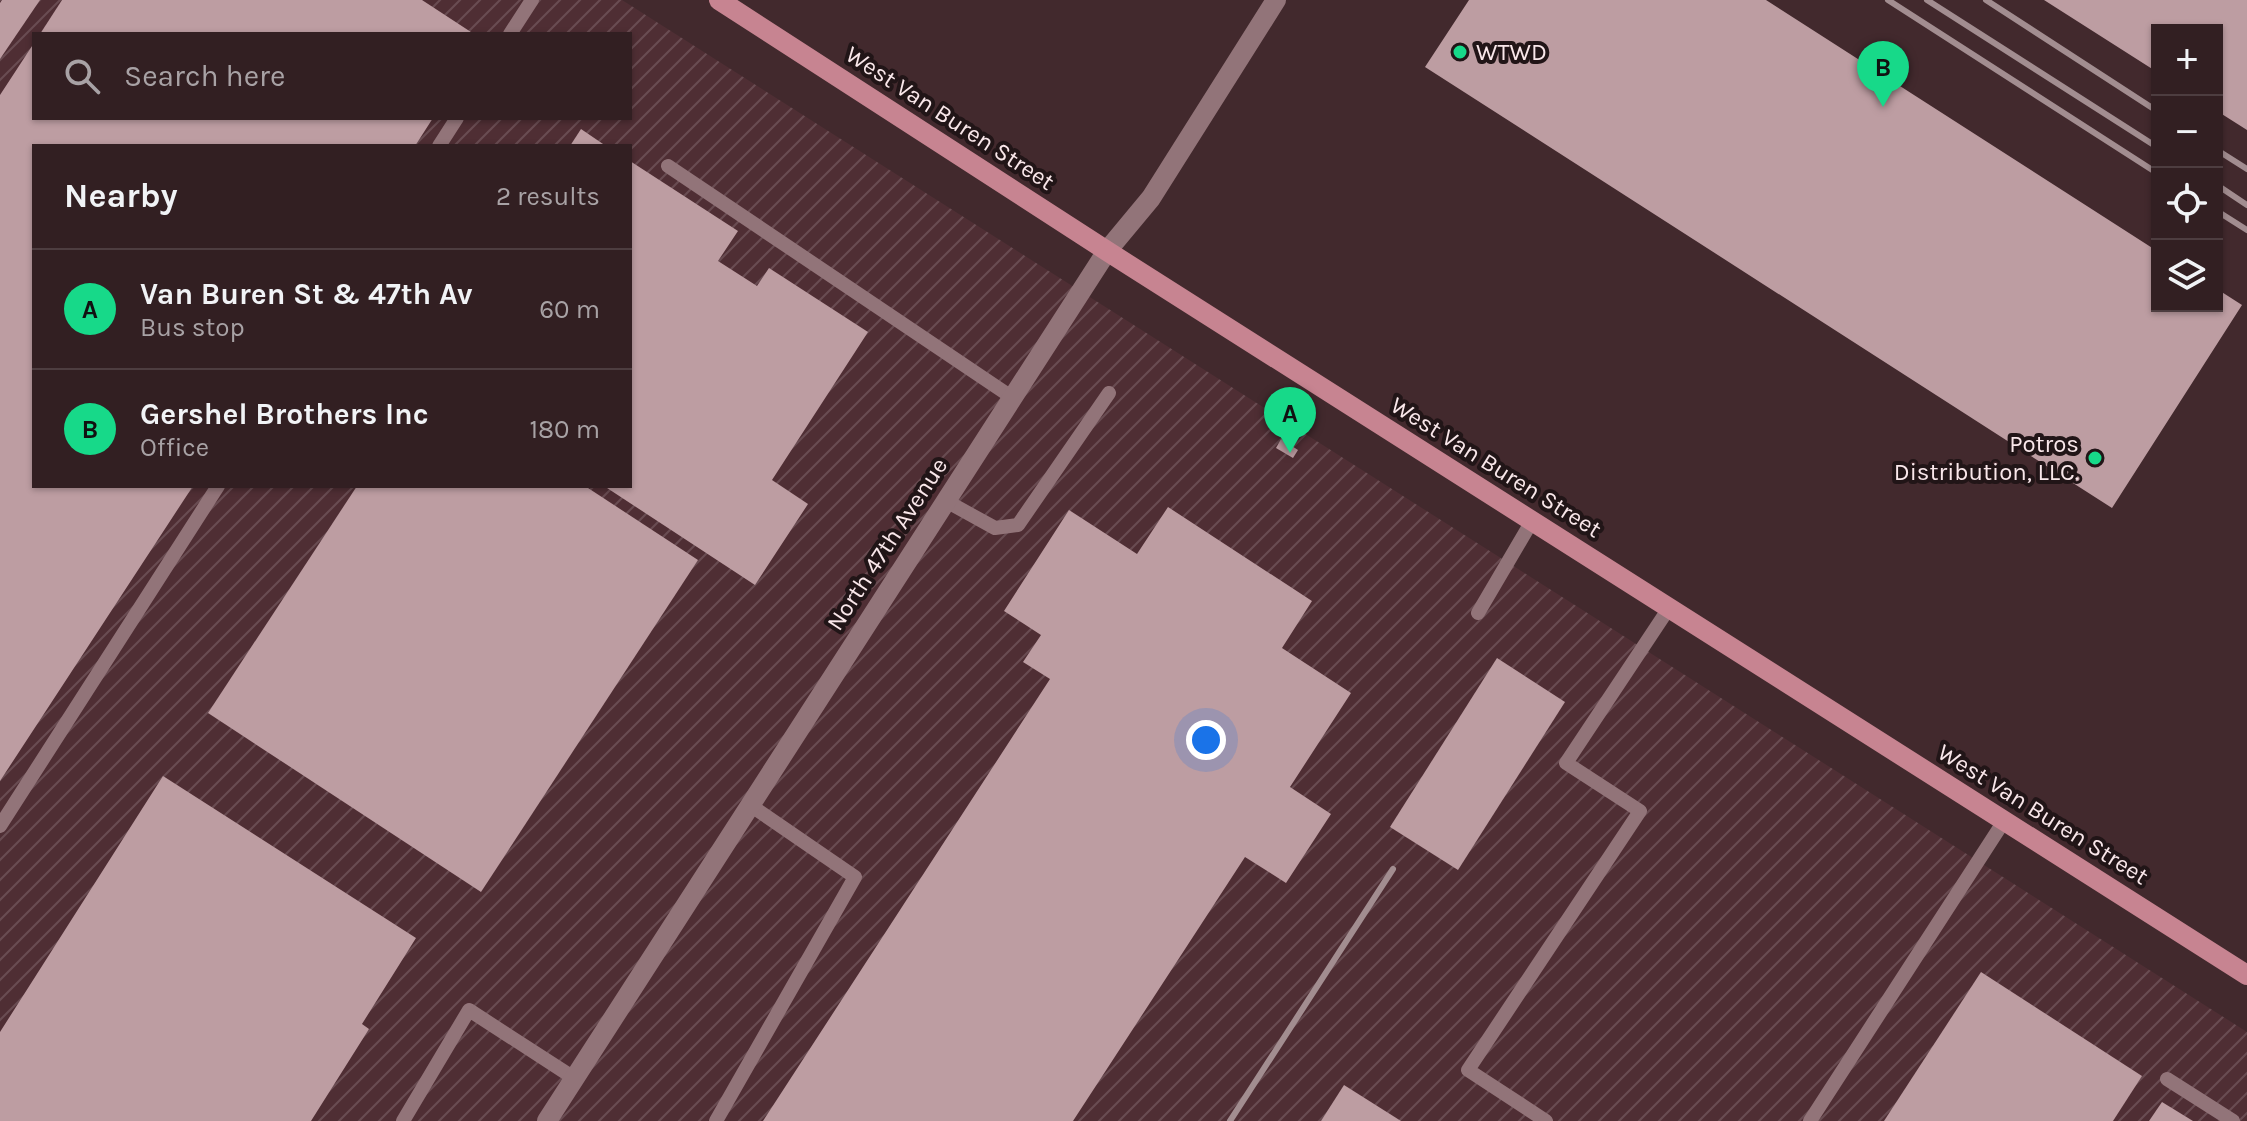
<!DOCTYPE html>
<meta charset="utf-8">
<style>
:root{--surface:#321f22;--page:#3a272a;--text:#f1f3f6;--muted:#a8a2a5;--line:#4d3d40;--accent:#17d989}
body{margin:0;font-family:Karla,sans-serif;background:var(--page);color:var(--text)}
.controls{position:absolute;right:24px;top:24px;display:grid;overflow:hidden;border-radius:0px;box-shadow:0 2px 6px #0004}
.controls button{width:72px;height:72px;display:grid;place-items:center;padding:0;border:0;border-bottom:2px solid var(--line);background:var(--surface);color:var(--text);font:40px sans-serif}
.you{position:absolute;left:1206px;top:740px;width:28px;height:28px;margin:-20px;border:6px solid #fff;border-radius:50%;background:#1a73e8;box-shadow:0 0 0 12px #1a73e833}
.badge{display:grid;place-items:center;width:52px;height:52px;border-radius:50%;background:var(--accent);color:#111;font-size:26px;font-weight:700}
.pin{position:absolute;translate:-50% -66px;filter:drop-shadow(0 2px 4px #0008)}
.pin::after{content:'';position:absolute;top:42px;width:28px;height:24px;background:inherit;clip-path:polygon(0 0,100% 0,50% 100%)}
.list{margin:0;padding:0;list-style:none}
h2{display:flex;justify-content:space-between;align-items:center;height:104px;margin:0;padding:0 32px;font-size:34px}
h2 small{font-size:26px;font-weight:400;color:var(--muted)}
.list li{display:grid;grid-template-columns:52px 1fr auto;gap:24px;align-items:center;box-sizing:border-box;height:120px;padding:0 32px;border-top:2px solid var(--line)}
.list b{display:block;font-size:30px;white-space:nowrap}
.list p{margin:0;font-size:26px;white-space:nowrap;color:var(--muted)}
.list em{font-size:26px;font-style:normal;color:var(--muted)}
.icon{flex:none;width:44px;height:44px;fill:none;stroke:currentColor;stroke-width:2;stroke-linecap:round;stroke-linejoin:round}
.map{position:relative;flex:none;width:2247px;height:1121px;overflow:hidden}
.search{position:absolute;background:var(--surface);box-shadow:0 2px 6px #0004;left:32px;top:32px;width:600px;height:88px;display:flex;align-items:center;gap:20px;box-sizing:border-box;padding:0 28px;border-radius:0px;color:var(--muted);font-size:30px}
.panel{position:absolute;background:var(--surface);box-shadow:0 2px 6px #0004;left:32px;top:144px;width:600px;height:344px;border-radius:0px}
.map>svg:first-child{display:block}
.industrial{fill:url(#industrial-furrows);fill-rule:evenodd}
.building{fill:#bd9da2}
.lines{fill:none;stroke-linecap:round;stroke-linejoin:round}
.service{stroke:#927479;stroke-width:14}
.minor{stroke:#927479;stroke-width:20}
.primary{stroke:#c78491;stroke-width:20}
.rail{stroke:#a28d90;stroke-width:6}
.poi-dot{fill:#17d989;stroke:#211517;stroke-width:3}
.labels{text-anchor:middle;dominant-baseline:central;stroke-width:8;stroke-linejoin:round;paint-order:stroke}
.poi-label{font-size:24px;fill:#f9e7ea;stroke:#211517;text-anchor:start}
.street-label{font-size:24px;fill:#f9e7ea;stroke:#211517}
</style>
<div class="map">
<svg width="2247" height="1121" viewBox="0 0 2247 1121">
<defs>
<pattern id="industrial-furrows" width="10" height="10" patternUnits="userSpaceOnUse" patternTransform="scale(2)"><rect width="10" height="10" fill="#4f2e34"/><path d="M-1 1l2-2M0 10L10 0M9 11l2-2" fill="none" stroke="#694c52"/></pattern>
</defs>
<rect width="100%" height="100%" fill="#42292d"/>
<path class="industrial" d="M 0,0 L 622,0 L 2247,1032 L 2247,1121 L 0,1121 ZM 34,34 L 630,34 L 630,118 L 34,118 ZM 34,146 L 630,146 L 630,486 L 34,486 Z"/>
<g class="building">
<polygon points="2,0 40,0 0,59 0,3"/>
<polygon points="62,0 422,0 474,34 40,34"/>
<polygon points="1469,0 1766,0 2157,251 2157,306 2217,306 2217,289 2242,305 2112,508 1425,67"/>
<polygon points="2044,0 2247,0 2247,130 2217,111 2217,30 2157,30 2157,72"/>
<polygon points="34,43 34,118 433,118 415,146 34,146 34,486 193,486 0,781 0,95"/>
<polygon points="581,129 606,146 570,146"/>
<polygon points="630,161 738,231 718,261 757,286 769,268 868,332 772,480 808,504 755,585 604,486 630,486"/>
<polygon points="1281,439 1298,450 1293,458 1276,448"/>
<polygon points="357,486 585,486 698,560 481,892 208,713"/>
<polygon points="1168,507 1312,601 1282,648 1351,693 1290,787 1331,814 1286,883 1245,857 1073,1121 763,1121 1050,679 1023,662 1041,635 1004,611 1069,510 1137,554"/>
<polygon points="1497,658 1565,702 1458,870 1390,827"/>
<polygon points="163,776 416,938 362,1024 369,1029 311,1121 0,1121 0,1032"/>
<polygon points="1981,972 2142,1076 2113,1121 1884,1121"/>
<polygon points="1344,1085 1401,1121 1321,1121"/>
<polygon points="2162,1102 2193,1121 2149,1121"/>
</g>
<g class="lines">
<g class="service">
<polyline points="510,34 532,0"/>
<polyline points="439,146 457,118"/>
<polyline points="668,166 1013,398"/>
<polyline points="946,501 995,528 1018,525 1109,393"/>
<polyline points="1478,613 1532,521"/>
<polyline points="0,826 218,486"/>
<polyline points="2167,1079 2233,1121"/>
<polyline points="403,1121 469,1010 574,1078"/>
<polyline points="716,1121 855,877 750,805"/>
<polyline points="1546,1121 1468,1070 1640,811 1566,763 1669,608"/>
<polyline points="1810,1121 2004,821"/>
</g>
<polyline class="minor" points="547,1121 1107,251 1151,198 1276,0"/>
<polyline class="primary" points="719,0 1107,251 2247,975"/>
<g class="rail">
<polyline points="1888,0 2157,173"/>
<polyline points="1927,0 2157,147"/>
<polyline points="1986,0 2157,111"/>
<polyline points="2217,150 2247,169"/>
<polyline points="2217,185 2247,205"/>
<polyline points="2217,211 2247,230"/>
<polyline points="1230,1121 1393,869"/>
</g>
</g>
<g class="poi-dot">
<circle cx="1460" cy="52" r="8"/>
<circle cx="2095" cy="458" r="8"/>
</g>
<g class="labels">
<g class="poi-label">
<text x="1476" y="52">WTWD</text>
<text x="2079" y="444" text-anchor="end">Potros<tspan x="2079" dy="28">Distribution, LLC.</tspan></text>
</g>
<g class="street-label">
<text transform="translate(950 118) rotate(33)">West Van Buren Street</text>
<text transform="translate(1496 467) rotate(32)">West Van Buren Street</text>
<text transform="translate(887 544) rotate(-57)">North 47th Avenue</text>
<text transform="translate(2043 814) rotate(32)">West Van Buren Street</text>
</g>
</g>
</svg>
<div class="controls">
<button>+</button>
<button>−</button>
<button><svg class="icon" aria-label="locate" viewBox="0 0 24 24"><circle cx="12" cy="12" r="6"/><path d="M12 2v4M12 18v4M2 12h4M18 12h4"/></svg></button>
<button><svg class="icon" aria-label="layers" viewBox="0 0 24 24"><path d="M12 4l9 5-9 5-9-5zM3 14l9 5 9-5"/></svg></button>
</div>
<div class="you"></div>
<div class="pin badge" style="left:1290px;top:453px">A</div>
<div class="pin badge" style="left:1883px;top:107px">B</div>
<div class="search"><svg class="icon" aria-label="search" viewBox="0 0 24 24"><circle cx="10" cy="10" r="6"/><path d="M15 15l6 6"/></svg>Search here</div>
<section class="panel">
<h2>Nearby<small>2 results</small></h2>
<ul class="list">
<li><span class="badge">A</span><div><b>Van Buren St &amp; 47th Av</b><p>Bus stop</p></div><em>60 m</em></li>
<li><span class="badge">B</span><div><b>Gershel Brothers Inc</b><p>Office</p></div><em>180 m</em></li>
</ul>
</section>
</div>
